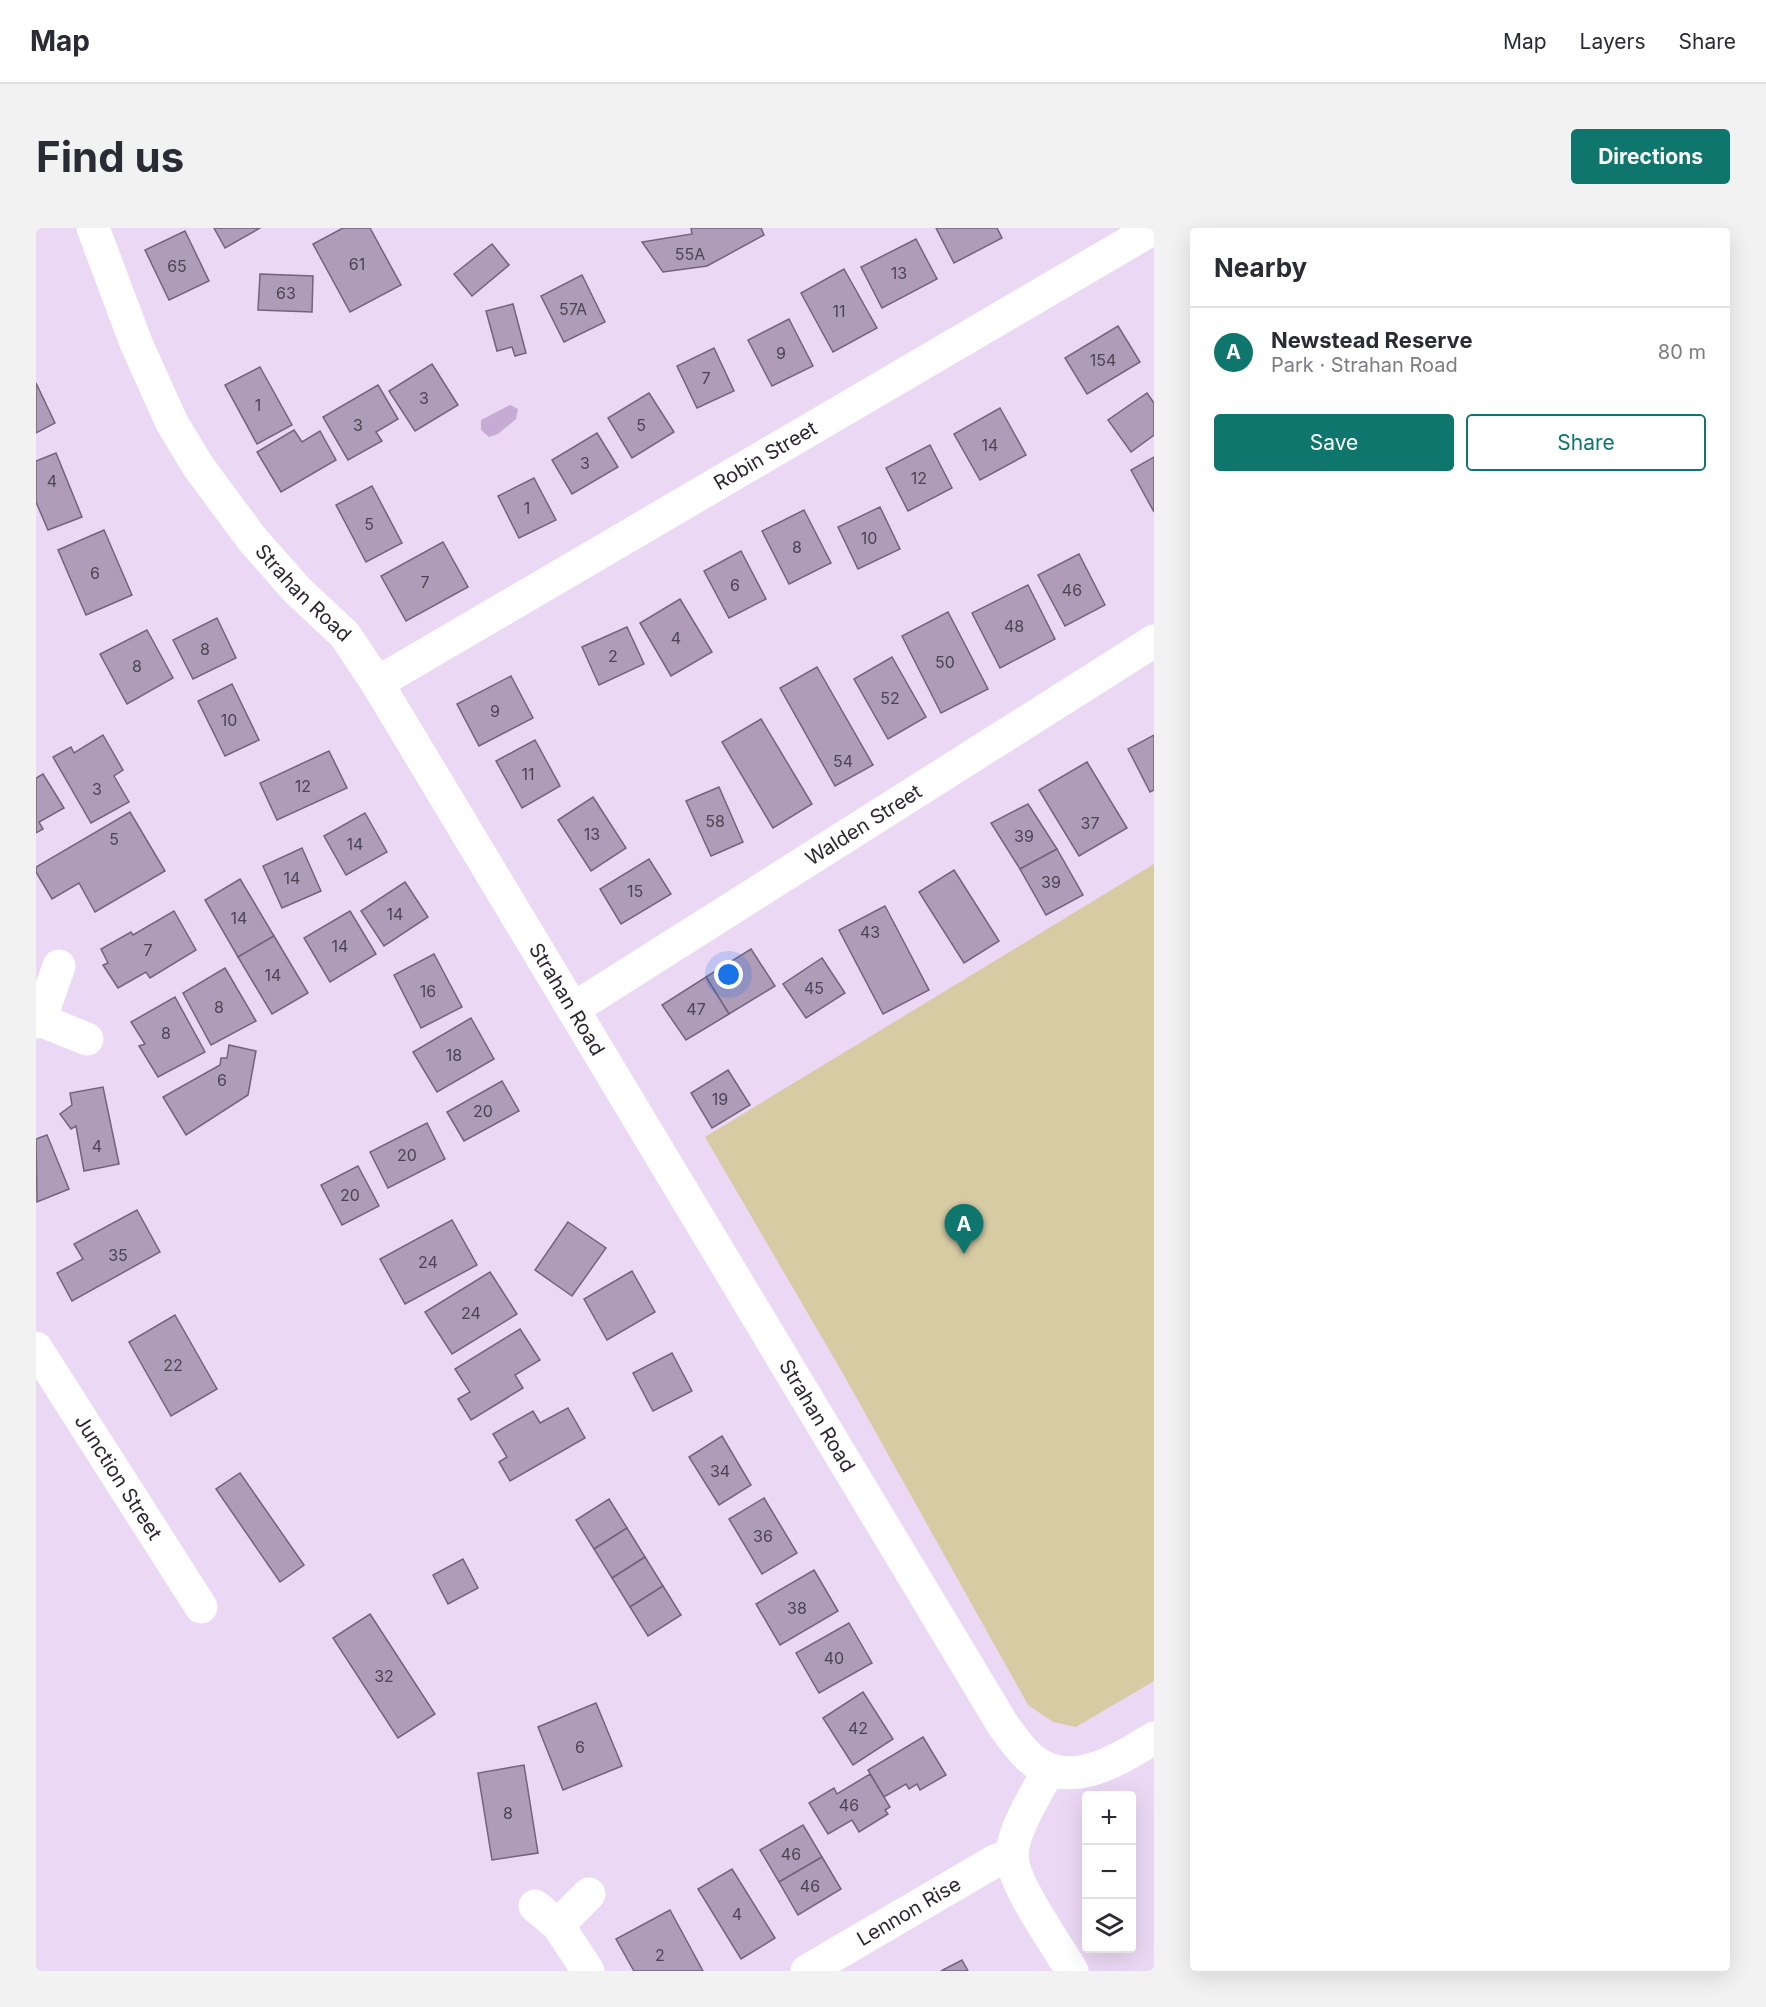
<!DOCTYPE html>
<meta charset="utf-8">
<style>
:root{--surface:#fff;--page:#f2f2f3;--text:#2b2b33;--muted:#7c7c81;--line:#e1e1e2;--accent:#0f766e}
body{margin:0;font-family:Inter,sans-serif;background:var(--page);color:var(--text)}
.controls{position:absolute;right:18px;bottom:18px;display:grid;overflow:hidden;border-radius:6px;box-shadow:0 6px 24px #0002}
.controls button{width:54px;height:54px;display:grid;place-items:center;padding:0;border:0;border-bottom:2px solid var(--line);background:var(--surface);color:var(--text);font:30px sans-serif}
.you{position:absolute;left:693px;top:747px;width:21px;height:21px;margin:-15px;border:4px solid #fff;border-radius:50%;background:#1a73e8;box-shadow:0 0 0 9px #1a73e833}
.badge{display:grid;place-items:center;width:39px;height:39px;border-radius:50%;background:var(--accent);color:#fff;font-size:20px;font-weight:700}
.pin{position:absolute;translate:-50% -50px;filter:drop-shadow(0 2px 3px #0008)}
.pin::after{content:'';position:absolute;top:32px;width:21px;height:18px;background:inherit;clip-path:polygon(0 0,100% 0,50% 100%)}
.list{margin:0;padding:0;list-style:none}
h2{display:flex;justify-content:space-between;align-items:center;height:78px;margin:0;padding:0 24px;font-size:26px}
h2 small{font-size:20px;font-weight:400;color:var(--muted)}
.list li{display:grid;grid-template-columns:39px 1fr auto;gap:18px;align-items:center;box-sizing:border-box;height:90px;padding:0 24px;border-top:2px solid var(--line)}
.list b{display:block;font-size:22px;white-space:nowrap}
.list p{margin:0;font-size:20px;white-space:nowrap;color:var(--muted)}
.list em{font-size:20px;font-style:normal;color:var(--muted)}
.actions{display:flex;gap:12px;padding:18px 24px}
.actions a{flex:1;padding:14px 0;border:2px solid var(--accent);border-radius:6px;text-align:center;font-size:21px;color:var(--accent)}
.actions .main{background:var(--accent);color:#fff}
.icon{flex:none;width:33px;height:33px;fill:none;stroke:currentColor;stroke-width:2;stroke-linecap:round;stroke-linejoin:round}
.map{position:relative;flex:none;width:1118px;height:1743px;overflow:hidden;border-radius:6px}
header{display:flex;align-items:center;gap:36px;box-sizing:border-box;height:84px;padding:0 30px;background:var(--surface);border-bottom:2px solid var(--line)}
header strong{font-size:28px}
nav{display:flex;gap:33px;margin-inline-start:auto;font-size:21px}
.intro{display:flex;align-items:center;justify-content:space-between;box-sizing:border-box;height:144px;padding:0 36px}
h1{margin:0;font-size:42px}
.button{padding:15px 27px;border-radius:6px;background:var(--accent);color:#fff;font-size:21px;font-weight:700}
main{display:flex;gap:36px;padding:0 36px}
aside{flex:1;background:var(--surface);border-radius:6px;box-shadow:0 6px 24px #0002}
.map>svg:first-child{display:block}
.green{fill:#d7cba4}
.water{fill:#c6abd4}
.building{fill:#ae9cb8;stroke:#73637c;stroke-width:1.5}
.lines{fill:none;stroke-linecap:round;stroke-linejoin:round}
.minor{stroke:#fff;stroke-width:33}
.labels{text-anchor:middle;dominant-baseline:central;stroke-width:5;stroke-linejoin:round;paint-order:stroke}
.number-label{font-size:16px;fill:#4d4453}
.street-label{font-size:20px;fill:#2d2631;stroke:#ebd8f5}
</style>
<header>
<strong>Map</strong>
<nav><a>Map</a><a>Layers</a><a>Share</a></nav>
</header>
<div class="intro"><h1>Find us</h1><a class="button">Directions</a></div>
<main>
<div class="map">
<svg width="1118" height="1743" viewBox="0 0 1118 1743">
<rect width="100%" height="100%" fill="#ebd8f5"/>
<polygon class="green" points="1118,636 1118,1453 1040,1499 1017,1494 992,1477 806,1144 669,909"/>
<polygon class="water" points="474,177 482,181 480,191 462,206 453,209 445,202 445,192"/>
<g class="building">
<polygon points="178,0 224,0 189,20"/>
<polygon points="307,0 334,0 365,57 314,84 277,16"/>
<polygon points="655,0 725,0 728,7 671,38 627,44 606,14 656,6"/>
<polygon points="900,0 961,0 966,10 918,35"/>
<polygon points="149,3 173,53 133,72 109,22"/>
<polygon points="880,11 901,51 846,80 825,39"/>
<polygon points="456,16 473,37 436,68 418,46"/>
<polygon points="808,41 841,100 797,124 765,65"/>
<polygon points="224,46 277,48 276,84 222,82"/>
<polygon points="546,47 569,94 528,114 505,68"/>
<polygon points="477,76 490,125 479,128 476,119 461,123 450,83"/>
<polygon points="753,91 777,138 736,158 712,112"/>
<polygon points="1082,98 1104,134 1051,166 1029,130"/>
<polygon points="678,120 698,163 661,180 641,138"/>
<polygon points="396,136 422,177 379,203 353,163"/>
<polygon points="224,139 256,197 221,216 189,157"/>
<polygon points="0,155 19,195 0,205"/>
<polygon points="342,157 362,191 340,204 346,213 312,232 287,189"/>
<polygon points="613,165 638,204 596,230 572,190"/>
<polygon points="1111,165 1118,175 1118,207 1095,224 1072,192"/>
<polygon points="964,180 990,227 944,252 918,206"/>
<polygon points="258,202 266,214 284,203 300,232 245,264 221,224"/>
<polygon points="561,205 582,239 536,266 516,232"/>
<polygon points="894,217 916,260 872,283 850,240"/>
<polygon points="20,225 46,289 12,302 0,274 0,233"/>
<polygon points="1118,229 1118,284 1095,242"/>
<polygon points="498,250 520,292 483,310 462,268"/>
<polygon points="336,258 366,315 330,334 300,277"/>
<polygon points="844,279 864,321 822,341 802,299"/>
<polygon points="768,282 795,335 753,356 726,303"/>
<polygon points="68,302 96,367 50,387 22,322"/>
<polygon points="407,314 432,359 370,393 345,348"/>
<polygon points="705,323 730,371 693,390 668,343"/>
<polygon points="1043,326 1069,377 1029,398 1002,347"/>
<polygon points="992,357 1019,411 964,440 936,385"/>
<polygon points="644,371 676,424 635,448 604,395"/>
<polygon points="912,384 952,461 905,485 866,408"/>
<polygon points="181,390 200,430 157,451 137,412"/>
<polygon points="591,399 608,436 563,457 546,419"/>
<polygon points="111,402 137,450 91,476 64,426"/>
<polygon points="856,429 890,489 852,511 818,451"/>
<polygon points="781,439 837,537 799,558 744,460"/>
<polygon points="475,448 497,490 443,518 421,476"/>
<polygon points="196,456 223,512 189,528 162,473"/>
<polygon points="725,491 776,576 737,600 686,514"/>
<polygon points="67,507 87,542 78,548 93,574 55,595 17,529 35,519 38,525"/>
<polygon points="1118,507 1118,562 1114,564 1092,521"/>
<polygon points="499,512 524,558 486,580 460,533"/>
<polygon points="293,523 311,560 241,592 224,555"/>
<polygon points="1051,534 1091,600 1043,628 1003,562"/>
<polygon points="7,546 28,580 3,594 7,601 0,605 0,550"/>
<polygon points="683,559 707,614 675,628 650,573"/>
<polygon points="557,569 590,620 555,643 522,592"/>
<polygon points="992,576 1021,621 984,641 955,595"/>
<polygon points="94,584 129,643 59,684 43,655 16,671 0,644 0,639"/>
<polygon points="329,585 351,624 310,647 288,608"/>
<polygon points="266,620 285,663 246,680 227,638"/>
<polygon points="1021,621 1047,667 1010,687 984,641"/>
<polygon points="613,631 635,666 585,696 564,661"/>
<polygon points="918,642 963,713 928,735 883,664"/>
<polygon points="204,651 238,708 202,729 169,672"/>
<polygon points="369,654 392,689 348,718 325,683"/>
<polygon points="849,678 893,762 847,786 803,702"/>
<polygon points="138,683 160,722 114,750 110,744 82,760 67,737 72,735 65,721 95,704 97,707"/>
<polygon points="314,683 340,726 294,754 268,710"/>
<polygon points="238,708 272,765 236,786 202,729"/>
<polygon points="715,721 739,758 693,786 670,749"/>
<polygon points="398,726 426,779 385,800 358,747"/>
<polygon points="786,730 809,765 770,790 747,756"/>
<polygon points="189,740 220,793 175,817 147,765"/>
<polygon points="670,749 693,786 650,812 626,777"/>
<polygon points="139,769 169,824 122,849 103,818 109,816 95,794"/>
<polygon points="435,790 458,831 401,864 377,824"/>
<polygon points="193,817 220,823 212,867 150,907 127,869 184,837 185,830 191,830"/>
<polygon points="692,842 714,877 676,900 655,865"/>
<polygon points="466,853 483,883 428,913 411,884"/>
<polygon points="67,859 83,936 48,943 40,898 35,901 24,886 36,877 34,865"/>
<polygon points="391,895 409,931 352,960 334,924"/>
<polygon points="11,907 33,961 1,974 0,911"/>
<polygon points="322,938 343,978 306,997 285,957"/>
<polygon points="101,982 124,1024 36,1073 21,1045 47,1031 38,1016"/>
<polygon points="416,992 441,1037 369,1076 344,1031"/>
<polygon points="532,994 570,1020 536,1068 499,1042"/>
<polygon points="596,1043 619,1084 571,1112 548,1071"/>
<polygon points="454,1044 481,1086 416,1126 389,1084"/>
<polygon points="139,1087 181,1161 135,1188 93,1114"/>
<polygon points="484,1101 504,1132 479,1147 487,1160 435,1192 422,1171 434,1164 419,1141"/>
<polygon points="636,1125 656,1163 617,1183 597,1145"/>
<polygon points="532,1180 549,1210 474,1253 463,1234 471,1229 457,1206 497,1183 504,1195"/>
<polygon points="686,1208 715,1257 683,1277 653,1229"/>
<polygon points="204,1245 268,1337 244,1354 180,1261"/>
<polygon points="728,1270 761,1325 726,1346 693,1291"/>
<polygon points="573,1271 591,1300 558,1321 540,1292"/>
<polygon points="591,1300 609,1329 576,1350 558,1321"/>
<polygon points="609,1329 627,1358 594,1379 576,1350"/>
<polygon points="427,1331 442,1360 412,1376 397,1347"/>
<polygon points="778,1342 802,1383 744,1417 720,1376"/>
<polygon points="627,1358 645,1387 612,1408 594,1379"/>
<polygon points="334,1386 399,1486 362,1510 297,1410"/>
<polygon points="813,1395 836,1435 783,1465 760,1425"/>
<polygon points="827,1464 857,1511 817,1537 787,1490"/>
<polygon points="560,1475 586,1538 527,1562 502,1499"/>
<polygon points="887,1509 910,1547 884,1562 881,1556 873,1561 870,1556 848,1569 832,1542"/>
<polygon points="488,1537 502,1625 456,1632 442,1545"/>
<polygon points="834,1546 854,1579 849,1582 852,1586 823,1604 816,1592 792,1606 773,1575 798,1560 801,1566"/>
<polygon points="767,1597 786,1629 743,1654 724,1622"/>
<polygon points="786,1629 805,1661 762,1687 743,1654"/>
<polygon points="696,1641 739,1710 705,1731 662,1661"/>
<polygon points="634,1682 667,1743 598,1743 580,1711"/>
<polygon points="926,1732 932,1743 905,1743"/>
</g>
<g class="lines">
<g class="minor">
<path id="s1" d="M 57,0 L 100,115 L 136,195 L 162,238 L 216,311 L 261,362 L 309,407 L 341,455 L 967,1497 C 975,1508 983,1520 994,1530 C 1033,1564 1082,1532 1118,1510"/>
<path id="s2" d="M 341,455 L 1118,0"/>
<path id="s3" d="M 537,781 L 1118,413"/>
<polyline points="4,792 51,811"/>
<polyline points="0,794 4,792 23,738"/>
<path id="s4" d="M 0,1120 L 165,1379"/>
<path d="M 1013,1542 C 1001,1564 976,1603 976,1628 C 976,1655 1021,1717 1036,1743"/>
<polyline points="499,1678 522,1697 552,1743"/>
<polyline points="522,1697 553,1666"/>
<path id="s5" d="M 771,1743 L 959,1633 L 976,1627"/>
</g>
</g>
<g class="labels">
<g class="number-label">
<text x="654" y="26">55A</text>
<text x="321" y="36">61</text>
<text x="141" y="38">65</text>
<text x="863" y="45">13</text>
<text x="250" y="65">63</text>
<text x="537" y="81">57A</text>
<text x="803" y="83">11</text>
<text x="745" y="125">9</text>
<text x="1067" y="132">154</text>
<text x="670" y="150">7</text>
<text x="388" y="170">3</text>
<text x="222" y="177">1</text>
<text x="322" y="197">3</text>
<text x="605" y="197">5</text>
<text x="954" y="217">14</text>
<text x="549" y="235">3</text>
<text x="883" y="250">12</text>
<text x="16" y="253">4</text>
<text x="491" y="280">1</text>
<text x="333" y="296">5</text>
<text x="833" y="310">10</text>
<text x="761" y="319">8</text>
<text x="59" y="345">6</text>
<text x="389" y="354">7</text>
<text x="699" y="357">6</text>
<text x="1036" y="362">46</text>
<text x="978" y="398">48</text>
<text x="640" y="410">4</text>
<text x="169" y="421">8</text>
<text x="577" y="428">2</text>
<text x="909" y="434">50</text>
<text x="101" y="438">8</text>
<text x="854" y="470">52</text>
<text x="459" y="483">9</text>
<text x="193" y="492">10</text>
<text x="807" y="533">54</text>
<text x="492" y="546">11</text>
<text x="267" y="558">12</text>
<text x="61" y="561">3</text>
<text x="679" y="593">58</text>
<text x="1054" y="595">37</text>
<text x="556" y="606">13</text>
<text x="988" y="608">39</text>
<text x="78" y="611">5</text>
<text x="319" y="616">14</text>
<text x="256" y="650">14</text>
<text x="1015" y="654">39</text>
<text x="599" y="663">15</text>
<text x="359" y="686">14</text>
<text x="203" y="690">14</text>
<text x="834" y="704">43</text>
<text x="304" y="718">14</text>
<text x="112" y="722">7</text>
<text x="237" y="747">14</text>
<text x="778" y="760">45</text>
<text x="392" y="763">16</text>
<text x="183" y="779">8</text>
<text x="660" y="781">47</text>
<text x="130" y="805">8</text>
<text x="418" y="827">18</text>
<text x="186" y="852">6</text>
<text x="684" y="871">19</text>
<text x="447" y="883">20</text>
<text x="61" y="918">4</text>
<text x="371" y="927">20</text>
<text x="314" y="967">20</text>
<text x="82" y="1027">35</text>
<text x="392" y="1034">24</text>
<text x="435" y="1085">24</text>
<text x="137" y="1137">22</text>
<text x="684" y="1243">34</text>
<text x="727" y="1308">36</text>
<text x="761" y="1380">38</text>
<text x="798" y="1430">40</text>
<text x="348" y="1448">32</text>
<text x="822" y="1500">42</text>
<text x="544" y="1519">6</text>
<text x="813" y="1577">46</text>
<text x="472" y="1585">8</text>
<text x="755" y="1626">46</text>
<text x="774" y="1658">46</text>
<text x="701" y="1686">4</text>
<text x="624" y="1727">2</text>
</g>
<g class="street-label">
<text stroke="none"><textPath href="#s2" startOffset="450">Robin Street</textPath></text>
<text stroke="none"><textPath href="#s1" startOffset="426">Strahan Road</textPath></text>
<text stroke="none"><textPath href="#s3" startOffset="344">Walden Street</textPath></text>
<text stroke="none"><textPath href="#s1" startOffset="912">Strahan Road</textPath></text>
<text stroke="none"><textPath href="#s1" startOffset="1398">Strahan Road</textPath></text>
<text stroke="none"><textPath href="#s4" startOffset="153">Junction Street</textPath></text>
<text stroke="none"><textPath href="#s5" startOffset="118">Lennon Rise</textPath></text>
</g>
</g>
</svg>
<div class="controls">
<button>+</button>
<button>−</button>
<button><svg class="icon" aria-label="layers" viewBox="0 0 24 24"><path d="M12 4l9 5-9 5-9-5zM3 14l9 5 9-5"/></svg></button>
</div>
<div class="you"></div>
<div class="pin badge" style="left:928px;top:1026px">A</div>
</div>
<aside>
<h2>Nearby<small></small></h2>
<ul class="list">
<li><span class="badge">A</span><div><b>Newstead Reserve</b><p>Park · Strahan Road</p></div><em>80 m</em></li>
</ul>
<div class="actions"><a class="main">Save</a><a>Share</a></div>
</aside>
</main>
